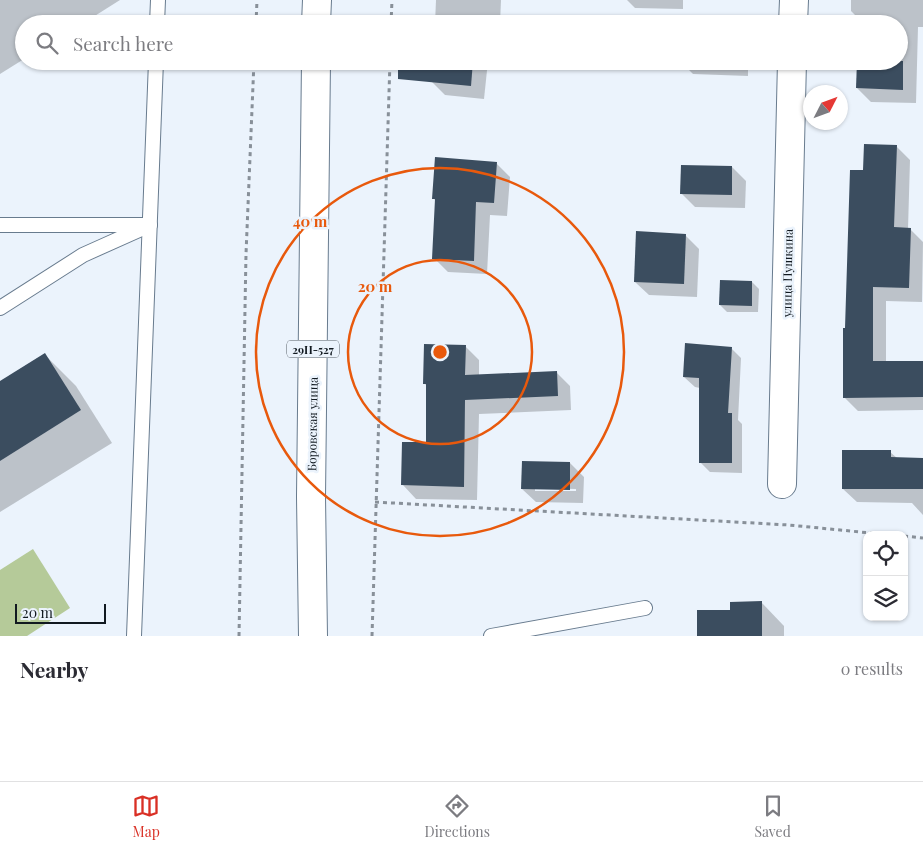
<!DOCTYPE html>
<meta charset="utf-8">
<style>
:root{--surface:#fff;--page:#f7f7f7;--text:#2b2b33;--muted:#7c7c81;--line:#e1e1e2;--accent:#d93025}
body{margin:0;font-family:"Playfair Display",serif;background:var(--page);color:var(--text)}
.controls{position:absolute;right:15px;bottom:15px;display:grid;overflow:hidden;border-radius:10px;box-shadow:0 1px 4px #0004}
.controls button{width:45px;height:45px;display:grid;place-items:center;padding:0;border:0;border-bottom:1px solid var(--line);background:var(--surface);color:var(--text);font:25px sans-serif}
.compass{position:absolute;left:803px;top:85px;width:45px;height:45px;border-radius:50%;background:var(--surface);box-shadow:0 1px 4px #0004;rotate:48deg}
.scale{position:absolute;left:15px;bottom:12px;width:91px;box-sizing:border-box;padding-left:5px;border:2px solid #111920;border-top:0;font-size:14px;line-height:18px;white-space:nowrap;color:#111920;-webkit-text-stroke:4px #ebf3fc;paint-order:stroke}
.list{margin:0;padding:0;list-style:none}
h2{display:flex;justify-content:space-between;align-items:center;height:65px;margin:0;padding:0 20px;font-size:21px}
h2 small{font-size:16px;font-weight:400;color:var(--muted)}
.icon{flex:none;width:28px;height:28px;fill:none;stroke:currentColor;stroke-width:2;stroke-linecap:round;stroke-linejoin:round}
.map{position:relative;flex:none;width:923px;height:636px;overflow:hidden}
.search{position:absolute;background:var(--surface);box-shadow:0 1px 4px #0004;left:15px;right:15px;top:15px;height:55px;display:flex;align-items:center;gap:12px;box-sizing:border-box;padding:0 18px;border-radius:28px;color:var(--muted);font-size:19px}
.sheet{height:145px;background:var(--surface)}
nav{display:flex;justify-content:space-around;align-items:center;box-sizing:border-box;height:70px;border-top:1px solid var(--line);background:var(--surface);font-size:14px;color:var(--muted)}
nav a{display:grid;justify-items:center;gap:2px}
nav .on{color:var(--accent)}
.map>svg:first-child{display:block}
.green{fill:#b5ca99}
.shadow{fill:#0003;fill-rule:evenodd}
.building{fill:#3b4d5f}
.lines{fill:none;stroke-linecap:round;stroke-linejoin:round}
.service-casing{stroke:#687b8e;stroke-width:16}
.minor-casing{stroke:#687b8e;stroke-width:30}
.primary-casing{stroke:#687b8e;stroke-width:30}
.path{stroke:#889099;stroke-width:3;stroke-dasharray:4 4;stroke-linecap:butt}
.service{stroke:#fff;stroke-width:14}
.minor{stroke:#fff;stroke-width:28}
.primary{stroke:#fff;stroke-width:28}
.ring{fill:none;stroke:#e8590c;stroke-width:2.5}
.labels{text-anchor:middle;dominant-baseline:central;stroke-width:5;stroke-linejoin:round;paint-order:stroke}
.shield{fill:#ebf3fc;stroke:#525a62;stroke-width:1}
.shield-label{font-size:11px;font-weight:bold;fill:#111920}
.street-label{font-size:12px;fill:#111920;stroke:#ebf3fc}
.centre{fill:#e8590c;stroke:#ebf3fc;stroke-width:2.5}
.ring-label{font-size:15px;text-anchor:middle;font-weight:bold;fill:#e8590c;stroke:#ebf3fc;stroke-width:5;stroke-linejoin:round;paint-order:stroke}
</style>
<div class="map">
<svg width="923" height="636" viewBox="0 0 923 636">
<rect width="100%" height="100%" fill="#ebf3fc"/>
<polygon class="green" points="33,549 70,608 27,636 0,636 0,570"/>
<g class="shadow">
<polygon points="0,0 120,0 82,24 24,24 24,59 0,74"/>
<polygon points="436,0 501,0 500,24 435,24"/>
<polygon points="627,0 683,0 683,9 635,8"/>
<polygon points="851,0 923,0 923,27 918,27 916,103 871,102 857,88 899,61 899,24 859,24 859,19 851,11"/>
<polygon points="417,61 488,61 484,99 445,95 431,81"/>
<polygon points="680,61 748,61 748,76 693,74"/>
<polygon points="896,146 910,160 908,229 910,229 923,242 922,302 886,301 886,363 923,363 923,410 858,411 844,397 846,329 864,172"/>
<polygon points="496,163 510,177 507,216 490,215 487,274 448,272 434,258 436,201 433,198"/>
<polygon points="732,167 746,181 745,208 695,207 682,194"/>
<polygon points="685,235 699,249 697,297 649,295 635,282"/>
<polygon points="752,282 759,289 758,312 727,312 720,305"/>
<polygon points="465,346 479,360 479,376 556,372 570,386 571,410 479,414 477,500 416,499 403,485 427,444 428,387 424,383"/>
<polygon points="731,348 741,358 738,420 742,424 742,473 710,472 700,462 700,388 695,387 684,377"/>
<polygon points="44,354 76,386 112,443 0,512 0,382"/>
<polygon points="890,452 897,458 923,459 923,515 912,503 857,502 843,489"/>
<path d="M 570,463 L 584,477 L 583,503 L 536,502 L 522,489 ZM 535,488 L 576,489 L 576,491 L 535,491 Z"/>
<polygon points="761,602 784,626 784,636 699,636 731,611"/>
</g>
<g class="building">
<polygon points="398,61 473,61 471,86 398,79"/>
<polygon points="857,61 903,61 903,90 856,88"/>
<polygon points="864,144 897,145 894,227 911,228 909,288 873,287 873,361 923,361 923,397 843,398 843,328 845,328 850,170 863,170"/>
<polygon points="435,157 497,162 494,203 476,202 474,261 432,259 435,199 432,199"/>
<polygon points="681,165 732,166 732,195 680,194"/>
<polygon points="636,231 686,234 684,284 634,282"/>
<polygon points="720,280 752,281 752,306 719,305"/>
<polygon points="685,343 732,347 728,413 732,413 732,463 699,463 699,378 683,377"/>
<polygon points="424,344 466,345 465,375 557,371 558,396 465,400 464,487 401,485 402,442 426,442 426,384 423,384"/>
<polygon points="45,353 81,410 0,461 0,381"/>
<polygon points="842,450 891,450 891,457 923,458 923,489 842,489"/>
<polygon points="522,461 570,462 570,490 521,489"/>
<polygon points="762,601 762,636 697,636 697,610 730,610 730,602"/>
</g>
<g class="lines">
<g class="service-casing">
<g id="service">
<polyline points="157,24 158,0"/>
<polyline points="0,225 144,225"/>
<polyline points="0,308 83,255 150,225"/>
<polyline points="134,636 156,61"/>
<polyline points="491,636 645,608"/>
</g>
</g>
<g class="minor-casing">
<g id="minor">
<polyline points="793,24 794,0"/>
<polyline points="782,484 792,61"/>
</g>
</g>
<g class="primary-casing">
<g id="primary">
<polyline points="316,24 317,0"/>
<polyline points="313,636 311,497 316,61"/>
</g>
</g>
<g class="path">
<polyline points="256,24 257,0"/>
<polyline points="391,24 392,0"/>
<polyline points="375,502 789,525 891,535"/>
<polyline points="904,536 923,538"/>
<polyline points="239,636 246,254 254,61"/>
<polyline points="372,636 390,61"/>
</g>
<use href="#service" class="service"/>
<use href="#minor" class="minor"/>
<use href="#primary" class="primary"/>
</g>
<g class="ring">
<circle cx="440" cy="352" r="92"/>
<circle cx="440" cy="352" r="184"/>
</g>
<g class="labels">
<rect class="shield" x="287" y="340.5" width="52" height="17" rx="4"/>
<g class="shield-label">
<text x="313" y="349">29Н-527</text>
</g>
<g class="street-label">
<text transform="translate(787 273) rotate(-89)">улица Пушкина</text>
<text transform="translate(312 424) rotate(-89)">Боровская улица</text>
</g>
</g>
<circle cx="440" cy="352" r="8" class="centre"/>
<g class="ring-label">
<text x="310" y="227">40 m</text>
<text x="375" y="292">20 m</text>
</g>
</svg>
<div class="controls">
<button><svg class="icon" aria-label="locate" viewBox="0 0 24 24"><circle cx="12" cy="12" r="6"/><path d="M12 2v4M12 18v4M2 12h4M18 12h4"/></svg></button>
<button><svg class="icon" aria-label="layers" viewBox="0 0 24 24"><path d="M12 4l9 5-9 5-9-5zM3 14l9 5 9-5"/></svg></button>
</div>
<svg class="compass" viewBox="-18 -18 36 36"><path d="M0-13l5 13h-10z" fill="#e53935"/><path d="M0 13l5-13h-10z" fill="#7c7c81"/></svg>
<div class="scale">20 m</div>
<div class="search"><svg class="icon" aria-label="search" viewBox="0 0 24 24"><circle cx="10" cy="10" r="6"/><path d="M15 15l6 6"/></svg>Search here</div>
</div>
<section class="sheet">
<h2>Nearby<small>0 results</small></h2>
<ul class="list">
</ul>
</section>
<nav>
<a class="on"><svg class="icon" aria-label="map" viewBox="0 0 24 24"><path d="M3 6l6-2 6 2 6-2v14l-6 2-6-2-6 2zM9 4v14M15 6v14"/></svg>Map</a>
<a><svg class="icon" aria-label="directions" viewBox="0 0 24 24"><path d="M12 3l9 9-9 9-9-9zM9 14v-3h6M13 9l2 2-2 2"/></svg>Directions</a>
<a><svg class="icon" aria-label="saved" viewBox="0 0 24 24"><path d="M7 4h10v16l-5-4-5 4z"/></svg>Saved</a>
</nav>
